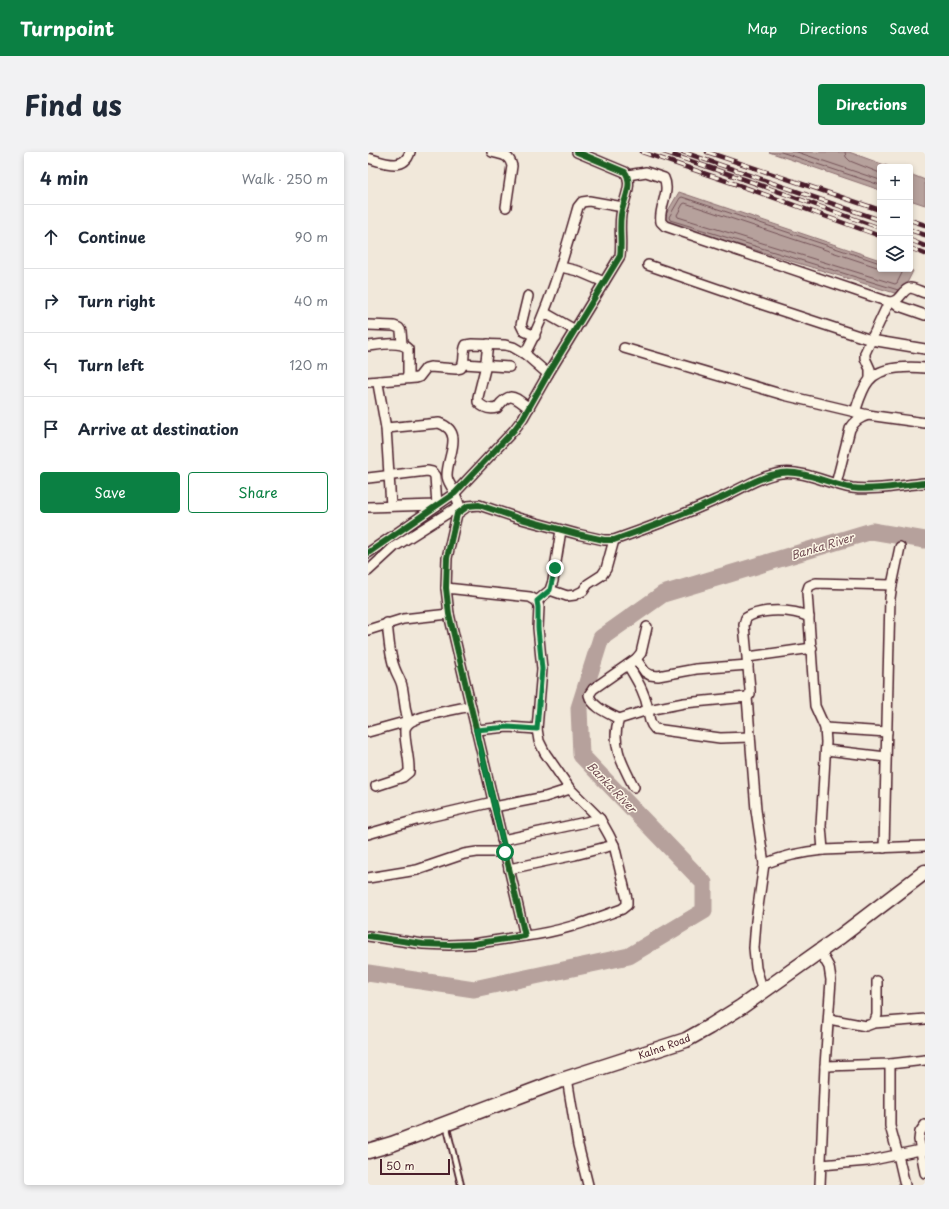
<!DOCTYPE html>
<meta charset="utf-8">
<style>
:root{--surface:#fff;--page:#f2f2f3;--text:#1f2937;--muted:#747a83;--line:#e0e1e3;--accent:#0b8043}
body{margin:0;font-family:"Playpen Sans",sans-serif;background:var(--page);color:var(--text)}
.controls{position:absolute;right:12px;top:12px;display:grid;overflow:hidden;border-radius:4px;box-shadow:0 2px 6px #0003}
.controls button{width:36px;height:36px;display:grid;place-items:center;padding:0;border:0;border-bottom:1px solid var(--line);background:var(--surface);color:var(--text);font:20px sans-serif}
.scale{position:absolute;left:12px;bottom:10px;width:70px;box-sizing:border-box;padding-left:4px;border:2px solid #4a1f2b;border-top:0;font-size:11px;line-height:14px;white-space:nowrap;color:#4a1f2b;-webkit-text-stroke:3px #fcf5e5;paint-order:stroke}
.stop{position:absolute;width:12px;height:12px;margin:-9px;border:3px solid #0b8043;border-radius:50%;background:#fff}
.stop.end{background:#0b8043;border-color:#fff;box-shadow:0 1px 4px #0008}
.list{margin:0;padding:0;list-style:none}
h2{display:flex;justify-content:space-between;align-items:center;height:52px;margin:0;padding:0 16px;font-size:17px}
h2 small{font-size:13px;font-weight:400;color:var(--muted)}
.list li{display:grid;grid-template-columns:26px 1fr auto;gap:12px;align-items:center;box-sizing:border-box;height:64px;padding:0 16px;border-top:1px solid var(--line)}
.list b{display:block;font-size:15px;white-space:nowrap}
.list em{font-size:13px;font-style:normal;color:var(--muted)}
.actions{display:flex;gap:8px;padding:12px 16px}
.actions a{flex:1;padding:9px 0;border:1px solid var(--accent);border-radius:4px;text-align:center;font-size:14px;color:var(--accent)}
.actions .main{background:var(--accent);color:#fff}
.icon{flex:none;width:22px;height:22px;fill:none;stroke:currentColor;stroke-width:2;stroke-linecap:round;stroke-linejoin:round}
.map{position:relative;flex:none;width:557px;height:1033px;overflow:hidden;border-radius:4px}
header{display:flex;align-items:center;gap:24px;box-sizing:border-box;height:56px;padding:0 20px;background:var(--accent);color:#fff}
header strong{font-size:19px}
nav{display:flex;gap:22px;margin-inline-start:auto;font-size:14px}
.intro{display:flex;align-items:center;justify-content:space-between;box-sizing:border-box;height:96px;padding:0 24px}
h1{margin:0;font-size:28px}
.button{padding:10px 18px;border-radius:4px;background:var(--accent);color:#fff;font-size:14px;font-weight:700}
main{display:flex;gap:24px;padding:0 24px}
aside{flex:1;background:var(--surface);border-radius:4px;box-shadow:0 2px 6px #0003}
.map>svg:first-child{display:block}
.water{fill:#b6a19c;stroke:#8b6d6f}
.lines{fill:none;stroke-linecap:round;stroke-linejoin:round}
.shore{stroke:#755358;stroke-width:1}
.river{stroke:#b6a19c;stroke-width:17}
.lane-casing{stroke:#4a1f2b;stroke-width:8}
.street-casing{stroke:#4a1f2b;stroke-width:12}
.primary-casing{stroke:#4a1f2b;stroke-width:17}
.lane{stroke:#fcf5e5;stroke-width:4.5}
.street{stroke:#fcf5e5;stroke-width:9}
.primary{stroke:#fcf5e5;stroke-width:14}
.rail-casing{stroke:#4a1f2b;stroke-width:4.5}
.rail{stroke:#fcf5e5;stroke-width:3;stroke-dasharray:9;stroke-linecap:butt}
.cycleway-casing{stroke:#fcf5e5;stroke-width:8}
.cycleway{stroke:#1b5e20;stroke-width:6}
.route{stroke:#0b8043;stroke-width:5}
.labels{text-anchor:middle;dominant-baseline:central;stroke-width:3;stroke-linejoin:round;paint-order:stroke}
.street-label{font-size:10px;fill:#4a1f2b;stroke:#fcf5e5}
.water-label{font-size:11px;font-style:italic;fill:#704c53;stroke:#fcf5e5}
</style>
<header>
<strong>Turnpoint</strong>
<nav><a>Map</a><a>Directions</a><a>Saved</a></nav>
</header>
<div class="intro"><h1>Find us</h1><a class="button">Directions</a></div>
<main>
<aside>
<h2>4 min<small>Walk · 250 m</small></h2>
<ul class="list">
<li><svg class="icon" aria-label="ahead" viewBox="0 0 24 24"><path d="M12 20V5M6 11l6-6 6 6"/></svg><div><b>Continue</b></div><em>90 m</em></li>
<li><svg class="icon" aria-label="right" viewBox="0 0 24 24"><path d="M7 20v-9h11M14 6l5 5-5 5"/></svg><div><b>Turn right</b></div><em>40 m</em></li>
<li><svg class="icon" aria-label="left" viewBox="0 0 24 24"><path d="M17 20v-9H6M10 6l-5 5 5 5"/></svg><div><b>Turn left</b></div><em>120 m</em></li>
<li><svg class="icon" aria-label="arrive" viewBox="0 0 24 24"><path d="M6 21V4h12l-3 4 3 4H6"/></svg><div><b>Arrive at destination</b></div></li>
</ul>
<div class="actions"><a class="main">Save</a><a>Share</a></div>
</aside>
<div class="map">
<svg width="557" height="1033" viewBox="0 0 557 1033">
<rect width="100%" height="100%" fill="#f1e8da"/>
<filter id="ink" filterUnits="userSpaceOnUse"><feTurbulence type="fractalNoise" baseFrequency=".025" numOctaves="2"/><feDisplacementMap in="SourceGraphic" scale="8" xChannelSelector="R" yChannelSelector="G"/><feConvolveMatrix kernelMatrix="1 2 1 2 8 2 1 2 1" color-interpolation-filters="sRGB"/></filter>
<g filter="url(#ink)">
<g class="water">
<polygon points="401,0 481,0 522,15 512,15 512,38"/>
<polygon points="542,22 557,28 557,53 542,48"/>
<polygon points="311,40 512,108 512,117 540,117 545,119 533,143 294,69"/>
</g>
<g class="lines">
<g class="shore">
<polyline points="413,0 512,33"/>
<polyline points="429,0 512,28"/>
<polyline points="477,0 478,5 482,9 512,21"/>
<polyline points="512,111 314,45 312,46 301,65 302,68 530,138"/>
<polyline points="512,116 317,51 315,52 309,63 310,65 527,132 529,131 534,121 533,117"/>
</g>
<polyline class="river" points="0,821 106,837 261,804 336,759 336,731 213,603 211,556 233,486 295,442 504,379 557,388"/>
<g class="lane-casing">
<polyline id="lane" points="78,972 93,1033"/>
</g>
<g class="street-casing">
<g id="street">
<path d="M 124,0 C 134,3 141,2 144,14 L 138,55"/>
<path d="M 0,6 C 15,10 36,20 42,0"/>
<path d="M 260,23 L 278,20 L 296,26 C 303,40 290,56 293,70 L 297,74 L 521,150 C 533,150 533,138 542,136 C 546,136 553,140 557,141"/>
<polyline points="280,113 396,153 503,188 557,197"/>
<polyline points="193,115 210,119 236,130"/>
<polyline points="160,144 153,173 156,179 167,184"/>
<polyline points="526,150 531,154 557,163"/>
<polyline points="177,161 207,178"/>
<polyline points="0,173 26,174 31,176 33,179 34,192"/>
<path d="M 120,192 L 117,217 L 110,245 L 110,250 C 115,256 121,258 129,256 C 142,238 146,245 161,256"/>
<path d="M 0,194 C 11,193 33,188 40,197 L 40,226"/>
<polyline points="256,196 416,243 500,263 557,271"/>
<path d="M 157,202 C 182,154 195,107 210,55 L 214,50 L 221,49 L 255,55"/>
<polyline points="96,212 141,215"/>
<polyline points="502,226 502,217 497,206 497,201 521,150"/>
<polyline points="0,230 12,229"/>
<path d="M 487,260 C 495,236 499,219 529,216 C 538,215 547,215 557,216"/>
<path d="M 18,276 L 71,271 C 97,280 79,304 79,323 C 79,330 84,334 86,340 C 89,346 91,352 93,358"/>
<polyline points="0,326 59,319 64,320 67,324 69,353 0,355"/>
<path d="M 468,332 L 482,277 C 487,269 491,266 500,263"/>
<path d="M 23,354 L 18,276 L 10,232 L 12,229 L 48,226 L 51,225 L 58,216 L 62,215 L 88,217 L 93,216 C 98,209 94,201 98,193 L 104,192 L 137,193 L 145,195 L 157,202 L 180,222"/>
<path d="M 0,401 L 87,341 L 146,278 L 155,266 L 180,222 L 252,104 C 254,91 251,77 253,63 C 255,49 266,32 257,20 L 209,0"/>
<polyline points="0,419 26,395 91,354"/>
<path d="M 78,436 L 162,445 L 169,449 L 171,455 L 170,476 L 174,517 L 169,577 L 171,589 L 177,601 L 202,637 L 232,667 L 241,683 L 246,693 L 259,747 L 259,753 L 254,757 C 221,769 192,780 157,784"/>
<polyline points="182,438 199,444 207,443 215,439 220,432 234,423 238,417 246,388"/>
<polyline points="169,449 182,438 185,429 193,378"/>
<path d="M 19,471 C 21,486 21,503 27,517 C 29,523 33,528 34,534 C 37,547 36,558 41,570"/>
<polyline points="0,478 35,467 81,462"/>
<polyline points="380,505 444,496"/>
<polyline points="268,507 277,520 282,523 290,524 328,517 380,513"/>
<path d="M 260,513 C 268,527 277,540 280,557 C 281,565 281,571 287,577 L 352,586 L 382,585"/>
<polyline points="379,545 388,658 396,712 388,769 386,796 388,816 395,839"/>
<path d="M 251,567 C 240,561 224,555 221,543 L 225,537 L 268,507 L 273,501 L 279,475"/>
<polyline points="457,576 519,580"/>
<polyline points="108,578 140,575 169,577"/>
<polyline points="0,580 40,569"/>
<polyline points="458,598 518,605"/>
<path d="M 8,634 L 35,625 L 41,620 C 42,606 36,591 37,577 C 38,575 38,574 40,572 C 47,564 90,557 103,554"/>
<path d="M 266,635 C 255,614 242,591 251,567 L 280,558 L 316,551 L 379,545 L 382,542 L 382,537 L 376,473 L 378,466 C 393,456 425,457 441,465"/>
<polyline points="126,655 177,645 202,637"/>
<polyline points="0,682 48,668 125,650"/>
<polyline points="134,688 232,667"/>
<polyline points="516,696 522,446 524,433 532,395"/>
<polyline points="455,698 453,674 458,590 457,576 447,554 439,440 441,434 448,431 524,433"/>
<path d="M 396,712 C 416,704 433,700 455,698 L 557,694"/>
<polyline points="141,717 207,703 246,693"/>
<polyline points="0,726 49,718 96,702 109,700 137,700"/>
<path d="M 0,784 L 55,792 L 81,793 L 105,792 L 157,784 L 81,462 L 78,436 L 79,406 L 89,362 L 100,354 L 111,353 L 150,366 L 209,382 L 236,388 L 246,388 C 280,376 315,363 348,348 C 368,340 391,324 413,321 C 437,318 460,332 484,336 C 506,339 534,333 557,331"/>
<polyline points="461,867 498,874 506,871 509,863 509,829"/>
<polyline points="506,871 557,867"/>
<polyline points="522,912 522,974 530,1003 537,1033"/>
<polyline points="457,914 522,912 557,908"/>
<polyline points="199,926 210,993 220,1033"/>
<polyline points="557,973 552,980 551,988 557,1021"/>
<polyline points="453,1013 500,1009 557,997"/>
<polyline points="452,1033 457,914 463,828 461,815 452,799"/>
</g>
</g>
<g class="primary-casing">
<polyline id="primary" points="0,999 24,992 191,929 318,888 341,875 373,855 473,784 557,720"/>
</g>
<use href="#lane" class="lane"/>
<use href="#street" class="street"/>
<use href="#primary" class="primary"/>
<g class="rail-casing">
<g id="rail">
<polyline points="274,0 376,35 512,84"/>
<polyline points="296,0 378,28 512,76"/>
<polyline points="315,0 512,68"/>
<polyline points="339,0 512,58"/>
<polyline points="542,68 557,73"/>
<polyline points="542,78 557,83"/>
<polyline points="542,88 557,94"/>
<polyline points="542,96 557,102"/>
</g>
</g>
<use href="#rail" class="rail"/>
<g class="cycleway-casing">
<g id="cycleway">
<path d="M 0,401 L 87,341 L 146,278 L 155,266 L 180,222 L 252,104 C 254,91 251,77 253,63 C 255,49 266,32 257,20 L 209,0"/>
<path d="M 0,784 L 55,792 L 81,793 L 105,792 L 157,784 L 81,462 L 78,436 L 79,406 L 89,362 L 100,354 L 111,353 L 150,366 L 209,382 L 236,388 L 246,388 C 280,376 315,363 348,348 C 368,340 391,324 413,321 C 437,318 460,332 484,336 C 506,339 534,333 557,331"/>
</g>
</g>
<use href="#cycleway" class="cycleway"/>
</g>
</g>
<g class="lines" filter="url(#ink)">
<polyline class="route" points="137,700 108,578 140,575 169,577 174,517 170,476 170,455 169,449 182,438 187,416"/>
</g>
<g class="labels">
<g class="street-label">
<text transform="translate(296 894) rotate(-20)">Kalna Road</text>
</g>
<g class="water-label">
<text transform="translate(454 394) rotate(-17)">Banka River</text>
<text transform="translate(244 635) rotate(46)">Banka River</text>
</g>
</g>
</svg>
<div class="controls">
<button>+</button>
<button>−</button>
<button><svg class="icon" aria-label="layers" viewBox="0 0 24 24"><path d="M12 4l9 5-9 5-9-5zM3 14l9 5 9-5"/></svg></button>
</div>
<div class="scale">50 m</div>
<div class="stop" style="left:137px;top:700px"></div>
<div class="stop end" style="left:187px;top:416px"></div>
</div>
</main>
